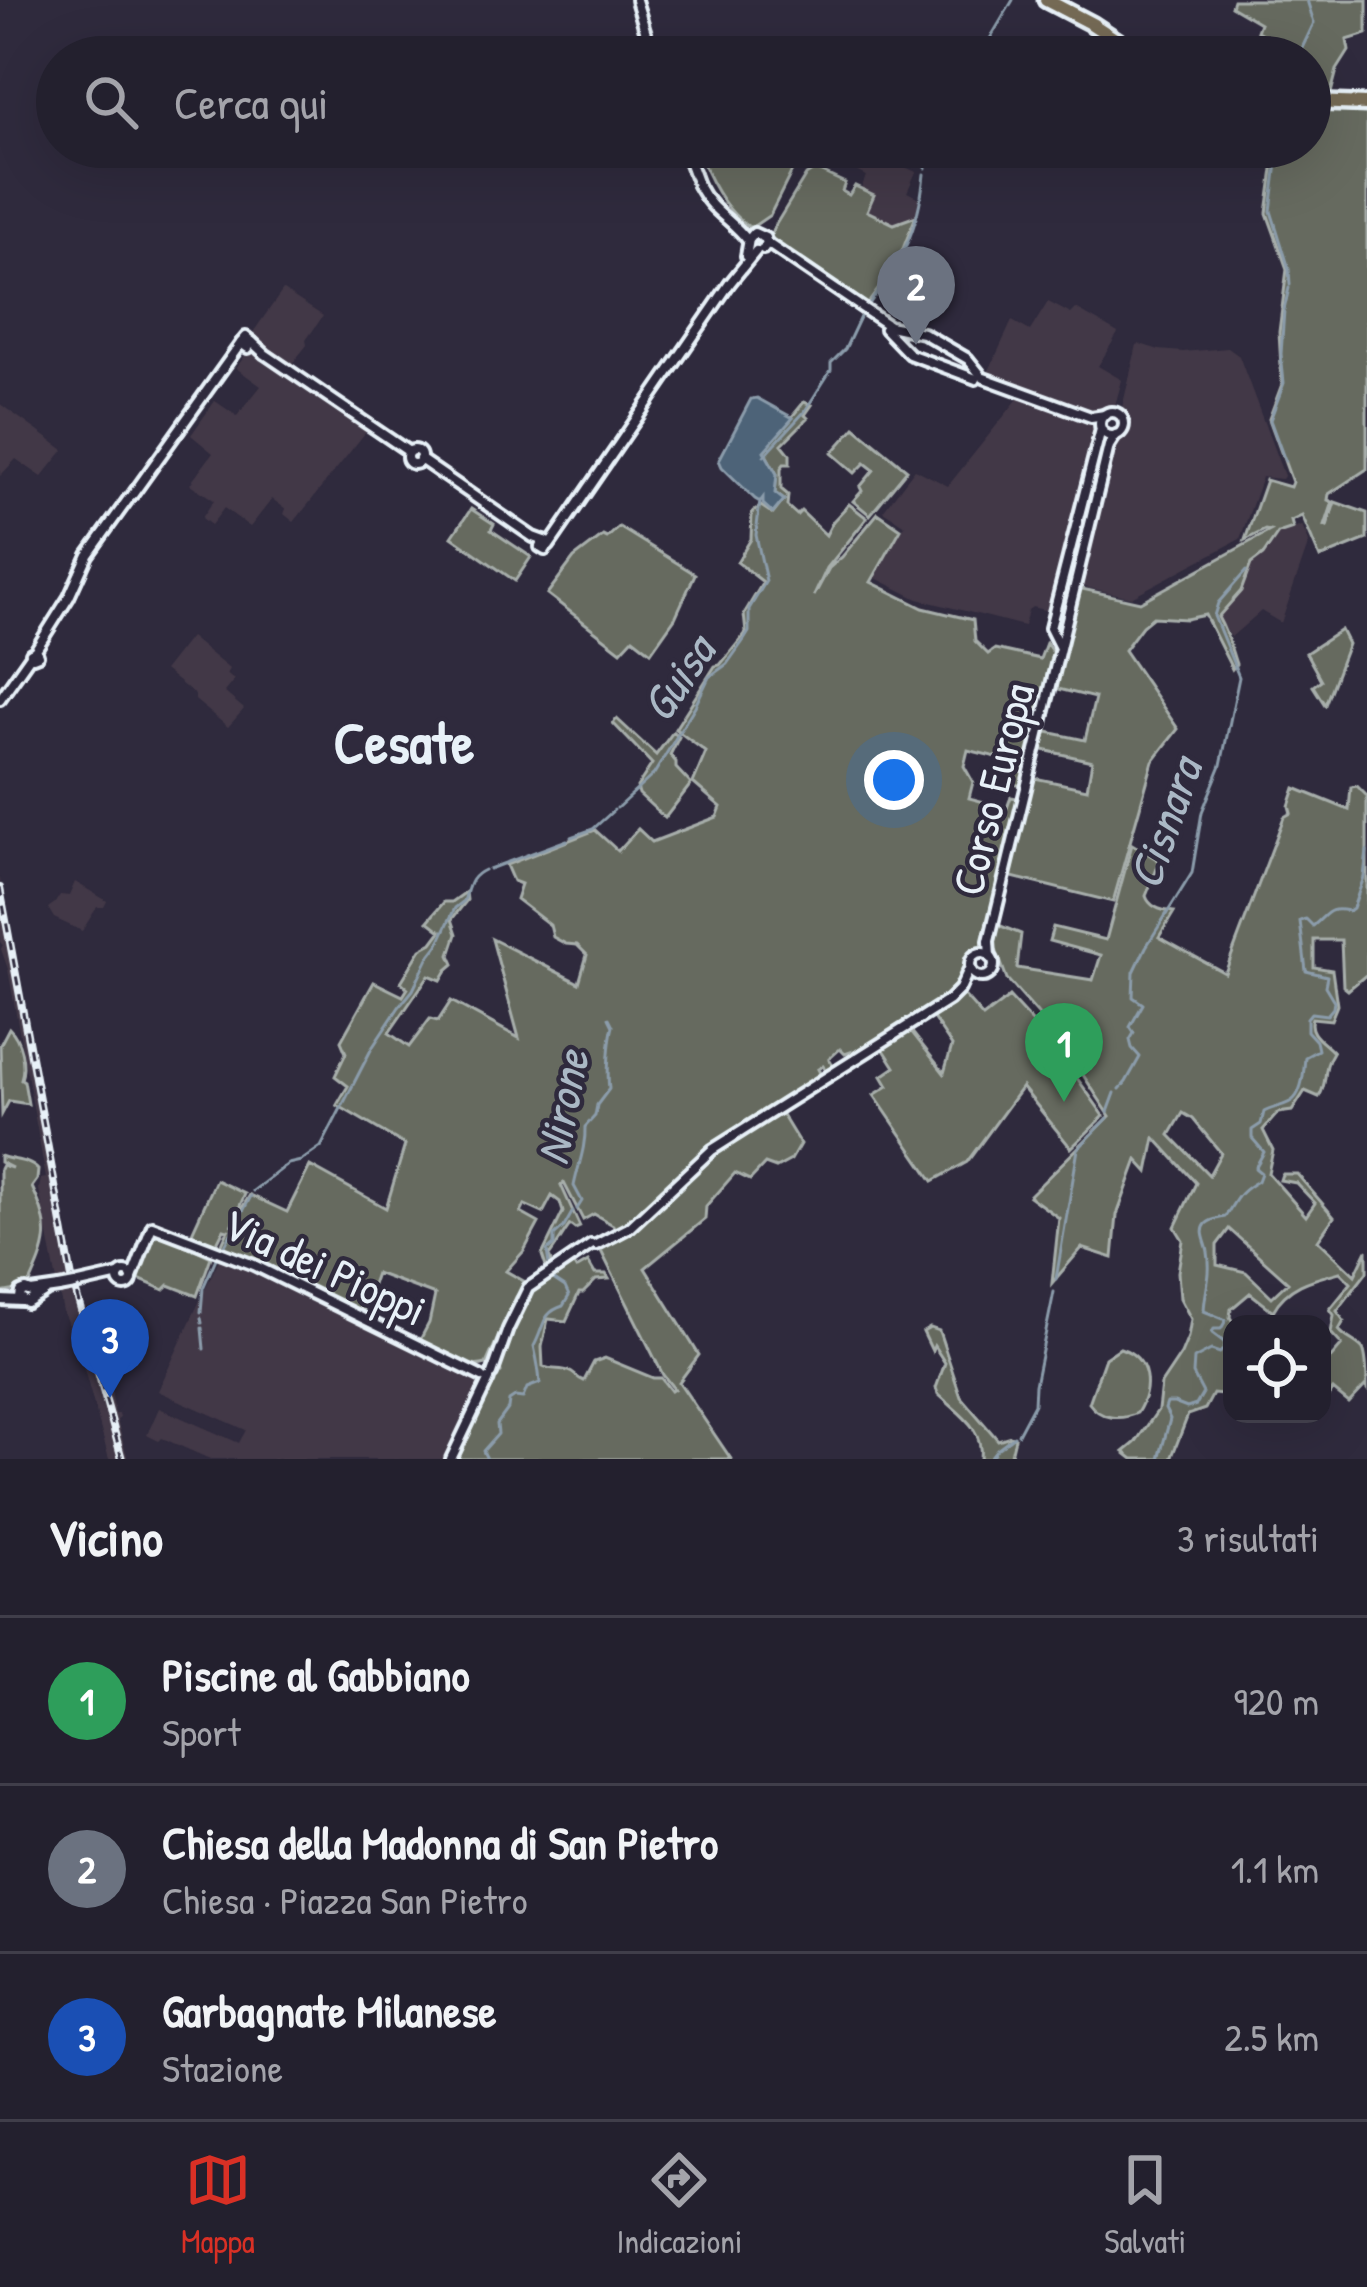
<!DOCTYPE html>
<html lang="it">
<meta charset="utf-8">
<style>
:root{--surface:#23202e;--page:#2b2836;--text:#f1f3f6;--muted:#a3a3aa;--line:#403e4a;--accent:#d93025}
body{margin:0;font-family:"Patrick Hand",sans-serif;background:var(--page);color:var(--text)}
.controls{position:absolute;right:36px;bottom:36px;display:grid;overflow:hidden;border-radius:24px;box-shadow:0 12px 48px #0002}
.controls button{width:108px;height:108px;display:grid;place-items:center;padding:0;border:0;border-bottom:3px solid var(--line);background:var(--surface);color:var(--text);font:60px sans-serif}
.you{position:absolute;left:894px;top:780px;width:42px;height:42px;margin:-30px;border:9px solid #fff;border-radius:50%;background:#1a73e8;box-shadow:0 0 0 18px #1a73e833}
.badge{display:grid;place-items:center;width:78px;height:78px;border-radius:50%;background:var(--accent);color:#fff;font-size:39px;font-weight:700}
.pin{position:absolute;translate:-50% -99px;filter:drop-shadow(0 3px 6px #0008)}
.pin::after{content:'';position:absolute;top:63px;width:42px;height:36px;background:inherit;clip-path:polygon(0 0,100% 0,50% 100%)}
.list{margin:0;padding:0;list-style:none}
h2{display:flex;justify-content:space-between;align-items:center;height:156px;margin:0;padding:0 48px;font-size:51px}
h2 small{font-size:39px;font-weight:400;color:var(--muted)}
.list li{display:grid;grid-template-columns:78px 1fr auto;gap:36px;align-items:center;box-sizing:border-box;height:168px;padding:0 48px;border-top:3px solid var(--line)}
.list b{display:block;font-size:45px;white-space:nowrap}
.list p{margin:0;font-size:39px;white-space:nowrap;color:var(--muted)}
.list em{font-size:39px;font-style:normal;color:var(--muted)}
.icon{flex:none;width:66px;height:66px;fill:none;stroke:currentColor;stroke-width:2;stroke-linecap:round;stroke-linejoin:round}
.map{position:relative;flex:none;width:1367px;height:1459px;overflow:hidden}
.search{position:absolute;background:var(--surface);box-shadow:0 12px 48px #0002;left:36px;right:36px;top:36px;height:132px;display:flex;align-items:center;gap:30px;box-sizing:border-box;padding:0 42px;border-radius:66px;color:var(--muted);font-size:45px}
.sheet{height:660px;background:var(--surface)}
nav{display:flex;justify-content:space-around;align-items:center;box-sizing:border-box;height:168px;border-top:3px solid var(--line);background:var(--surface);font-size:33px;color:var(--muted)}
nav a{display:grid;justify-items:center;gap:6px}
nav .on{color:var(--accent)}
.map>svg:first-child{display:block}
.built{fill:#433947}
.green{fill:#666b5e;stroke:#a7aeab;stroke-width:3;fill-rule:evenodd}
.water{fill:#4d6378;stroke:#8b9cab;stroke-width:3}
.lines{fill:none;stroke-linecap:round;stroke-linejoin:round}
.stream{stroke:#8b9cab;stroke-width:3}
.minor-casing{stroke:#e8f1f8;stroke-width:16}
.major-casing{stroke:#e8f1f8;stroke-width:21}
.minor{stroke:#2f2a3d;stroke-width:8}
.major{stroke:#756a55;stroke-width:12}
.rail-casing{stroke:#e8f1f8;stroke-width:8}
.rail{stroke:#2f2a3d;stroke-width:3;stroke-dasharray:9;stroke-linecap:butt}
.minor-bridge-casing{stroke:#e8f1f8;stroke-width:16;stroke-linecap:butt}
.minor-bridge{stroke:#2f2a3d;stroke-width:8}
.labels{text-anchor:middle;dominant-baseline:central;stroke-width:9;stroke-linejoin:round;paint-order:stroke}
.street-label{font-size:45px;fill:#e8f1f8;stroke:#2f2a3d}
.water-label{font-size:48px;font-style:italic;fill:#aab8c5;stroke:#2f2a3d}
.district-label{font-size:57px;font-weight:bold;fill:#e8f1f8;stroke:#2f2a3d}
</style>
<div class="map">
<svg width="1367" height="1459" viewBox="0 0 1367 1459">
<rect width="100%" height="100%" fill="#2f2a3d"/>
<filter id="ink" filterUnits="userSpaceOnUse"><feTurbulence type="fractalNoise" baseFrequency=".00833" numOctaves="2"/><feDisplacementMap in="SourceGraphic" scale="24" xChannelSelector="R" yChannelSelector="G"/><feConvolveMatrix kernelMatrix="1 2 1 2 8 2 1 2 1" color-interpolation-filters="sRGB"/></filter>
<g filter="url(#ink)">
<g class="built">
<polygon points="867,150 916,172 907,192 919,198 916,216 894,224 867,211 874,195 861,189 866,176 856,171"/>
<polygon points="283,290 323,316 306,340 307,345 286,371 369,428 294,522 284,514 286,509 272,499 250,527 224,508 211,525 202,518 214,500 190,484 213,453 191,435 215,401 237,416 261,386 236,368 255,342 254,331"/>
<polygon points="1048,302 1071,314 1076,309 1118,333 1098,366 1122,380 1114,409 1100,413 1092,423 1095,427 1052,612 1032,607 1028,610 1024,626 918,599 874,577 905,525 883,511 915,469 948,486 1021,395 987,375 1012,321 1030,331"/>
<polygon points="1140,344 1159,350 1183,352 1228,348 1239,356 1284,476 1282,479 1262,477 1240,539 1131,597 1080,586 1113,445 1132,427 1122,408 1137,345"/>
<polygon points="0,404 64,450 42,477 16,459 0,476"/>
<polygon points="1302,526 1309,542 1281,623 1261,611 1231,637 1217,617 1241,591 1251,564 1263,555 1278,533"/>
<polygon points="190,637 229,669 226,674 234,680 224,692 244,709 228,727 195,700 195,695 164,670"/>
<polygon points="0,878 13,949 16,952 14,956 19,988 73,1279 104,1391 111,1390 115,1414 119,1414 120,1418 117,1420 128,1459 109,1459 77,1344 73,1335 67,1332 69,1327 63,1312 39,1189 41,1179 46,1178 8,969 1,949 3,945 0,942"/>
<polygon points="75,882 107,901 104,907 97,907 82,931 54,918 48,908 55,903 60,895 69,896"/>
<polygon points="221,1255 257,1268 479,1377 482,1383 450,1459 210,1459 162,1438 159,1441 147,1435 159,1408 239,1443 246,1430 158,1391"/>
</g>
<g class="green">
<polygon points="1233,0 1367,0 1367,34 1347,40 1349,51 1337,70 1330,97 1310,95 1310,57 1299,57 1299,54 1257,31 1260,23 1231,6"/>
<path d="M 1310,105 L 1367,107 L 1367,469 L 1329,494 L 1328,500 L 1333,502 L 1325,526 L 1327,527 L 1335,502 L 1367,513 L 1367,539 L 1320,558 L 1302,516 L 1291,521 L 1293,528 L 1278,533 L 1263,555 L 1251,564 L 1241,591 L 1218,617 C 1228,635 1230,646 1236,664 L 1232,669 L 1205,615 L 1186,619 L 1153,617 L 1142,626 L 1124,650 L 1178,729 L 1153,761 L 1113,902 L 1008,876 L 1030,777 L 1087,789 L 1092,761 L 1039,749 L 1043,731 L 1085,740 L 1095,698 L 1054,688 L 1078,588 L 1140,602 L 1270,531 L 1265,530 L 1245,540 L 1266,480 L 1290,487 L 1292,482 L 1269,419 L 1282,384 L 1279,332 L 1287,269 L 1267,213 L 1276,147 L 1310,147 Z"/>
<path d="M 697,147 L 782,147 L 799,157 L 770,215 L 751,228 C 725,213 706,175 697,147 Z"/>
<polygon points="815,169 845,183 842,191 849,195 855,186 874,195 867,211 894,224 916,216 898,261 865,308 773,245 770,239 773,229 806,175"/>
<path d="M 804,402 L 812,405 L 805,415 L 808,418 L 782,444 L 790,454 L 790,464 L 784,464 L 781,468 L 781,489 L 788,495 L 787,506 L 797,515 L 801,511 L 826,535 L 833,521 L 849,504 L 867,518 L 827,568 L 814,596 L 829,568 L 842,557 L 878,513 L 901,529 L 871,582 L 923,608 L 973,620 L 975,641 L 988,654 L 995,649 L 1040,659 L 1046,643 L 1051,650 L 1058,648 L 1025,786 L 1012,784 L 1017,762 L 968,750 L 964,766 L 973,782 L 969,798 L 1007,808 L 1011,797 L 1022,799 L 986,947 L 970,957 C 961,995 937,1004 907,1026 L 944,1073 L 952,1046 L 931,1015 L 961,992 L 983,1017 L 1009,997 L 1056,1048 L 1049,1057 L 1057,1050 L 1104,1116 L 1071,1148 L 1022,1087 L 967,1162 L 933,1181 L 874,1095 L 888,1086 L 882,1076 L 895,1067 L 879,1042 L 845,1054 L 840,1049 L 829,1059 L 835,1070 L 829,1074 L 823,1066 L 818,1069 L 823,1079 L 778,1108 L 800,1144 L 791,1160 L 776,1168 L 765,1164 L 750,1180 L 735,1173 L 706,1206 L 705,1219 L 645,1268 L 699,1355 L 679,1382 L 731,1459 L 453,1459 L 488,1385 L 501,1372 L 498,1359 L 530,1290 L 572,1262 L 576,1269 L 588,1262 L 595,1274 L 606,1274 L 609,1279 L 596,1280 L 583,1293 L 579,1293 L 566,1321 L 548,1319 L 542,1347 L 543,1366 C 552,1371 560,1368 568,1371 C 575,1373 577,1379 584,1381 L 594,1362 L 605,1358 L 653,1378 L 661,1378 L 671,1391 L 674,1389 L 663,1375 L 598,1245 L 618,1236 L 613,1225 L 594,1214 L 583,1220 L 564,1183 L 561,1185 L 580,1227 L 575,1229 L 570,1225 C 563,1234 557,1246 549,1256 L 552,1264 L 546,1267 L 542,1255 L 563,1212 L 560,1202 L 552,1196 L 543,1213 L 525,1205 L 521,1213 L 539,1223 L 524,1251 L 506,1271 L 527,1283 L 516,1297 L 486,1364 C 464,1371 439,1351 419,1342 L 429,1323 L 435,1295 L 376,1273 L 362,1314 L 220,1248 L 228,1230 L 224,1229 L 216,1245 L 204,1239 L 199,1241 L 190,1237 L 216,1180 L 245,1194 L 231,1226 L 250,1195 L 287,1212 L 310,1166 L 386,1208 L 405,1145 L 337,1105 L 348,1086 L 335,1076 L 346,1053 L 341,1041 L 374,982 L 403,996 L 408,988 L 401,982 L 421,949 L 432,943 L 441,931 L 428,921 L 444,902 L 452,902 L 466,892 L 467,900 L 452,919 L 457,934 L 450,955 L 454,964 L 447,970 L 441,980 L 429,975 L 389,1033 L 409,1047 L 430,1019 L 438,1021 L 451,1001 L 519,1038 L 492,939 L 579,983 L 587,955 L 577,945 L 566,944 L 553,937 L 550,925 L 516,899 L 521,884 L 513,881 L 506,865 L 595,830 L 618,851 L 638,829 L 652,842 L 717,817 L 721,807 L 693,783 L 706,752 L 675,729 L 715,666 L 720,665 L 746,633 L 744,614 L 763,582 L 737,562 L 751,539 L 752,513 L 761,506 L 773,514 L 784,500 L 775,493 L 777,474 L 764,451 Z"/>
<polygon points="855,427 907,470 870,515 853,501 862,491 860,487 874,470 865,463 855,473 832,453"/>
<polygon points="471,509 494,524 491,530 531,557 515,581 452,537"/>
<polygon points="619,527 695,574 675,618 651,652 633,638 621,651 547,594 574,558 603,536 607,538"/>
<polygon points="1341,630 1348,644 1325,705 1313,686 1321,680 1306,653"/>
<polygon points="617,719 656,755 673,732 679,737 670,755 676,762 676,768 691,784 665,818 639,794 637,787 652,764 613,723"/>
<path d="M 1357,786 L 1367,796 L 1367,974 L 1348,990 L 1343,986 L 1341,940 L 1314,940 L 1314,967 L 1332,970 L 1337,1005 L 1331,1020 L 1312,1018 C 1307,1034 1323,1041 1333,1052 C 1321,1071 1329,1080 1319,1097 L 1305,1091 L 1292,1111 L 1278,1113 L 1263,1130 L 1273,1150 L 1268,1173 L 1306,1216 L 1315,1203 L 1296,1183 L 1280,1180 L 1282,1174 L 1297,1174 L 1334,1217 L 1318,1240 L 1355,1275 L 1367,1250 L 1367,1272 L 1337,1311 L 1344,1321 L 1339,1330 C 1346,1339 1356,1341 1363,1349 C 1367,1357 1367,1378 1367,1389 L 1365,1386 L 1349,1403 L 1333,1390 L 1322,1406 L 1322,1368 L 1342,1345 L 1331,1333 L 1334,1315 L 1330,1309 L 1351,1283 L 1340,1272 C 1313,1279 1287,1285 1273,1311 L 1250,1293 L 1231,1309 L 1230,1317 L 1234,1324 L 1232,1324 L 1232,1376 L 1222,1395 L 1213,1394 L 1205,1409 L 1188,1415 L 1171,1459 L 1133,1459 L 1124,1452 L 1135,1443 L 1158,1410 L 1161,1384 L 1181,1354 L 1188,1337 L 1191,1319 L 1180,1298 L 1178,1272 L 1183,1240 L 1175,1227 L 1196,1183 L 1155,1138 L 1148,1172 L 1137,1160 L 1117,1215 L 1113,1258 L 1082,1248 L 1052,1283 L 1059,1218 L 1029,1196 L 1110,1116 L 1058,1037 L 1007,979 L 992,939 L 996,924 L 1021,934 L 1017,968 L 1093,980 L 1101,955 L 1049,941 L 1053,927 L 1106,940 L 1132,844 L 1160,861 L 1146,896 C 1150,908 1162,911 1174,912 L 1159,937 L 1225,973 L 1284,817 L 1291,813 L 1289,806 L 1295,788 L 1349,810 L 1351,787 ZM 1183,1113 L 1193,1119 L 1221,1153 L 1209,1175 L 1170,1135 ZM 1229,1229 L 1288,1282 L 1272,1297 L 1246,1272 L 1217,1265 L 1217,1245 Z"/>
<path d="M 9,1028 C 21,1039 26,1065 21,1079 L 24,1081 L 28,1104 L 9,1101 L 2,1114 L 0,1045 Z"/>
<path d="M 0,1156 C 13,1161 28,1159 38,1170 L 37,1180 L 32,1187 C 53,1232 48,1244 28,1288 L 0,1293 L 0,1169 L 2,1165 L 12,1168 L 0,1162 Z"/>
<polygon points="153,1229 211,1257 197,1296 169,1285 164,1290 136,1278"/>
<path d="M 930,1328 L 939,1331 L 961,1397 L 998,1440 L 1010,1436 L 1015,1438 L 1010,1459 L 980,1459 C 984,1427 960,1415 938,1394 L 936,1388 L 945,1363 L 934,1346 L 932,1351 L 923,1332 Z"/>
<path d="M 1120,1348 C 1151,1358 1152,1389 1137,1413 C 1120,1421 1100,1419 1089,1403 L 1105,1358 Z"/>
</g>
<polygon class="water" points="757,398 793,418 764,451 777,474 775,493 784,500 773,513 763,504 763,498 760,502 755,499 722,467 719,460 751,399"/>
<g class="lines">
<g class="stream">
<polyline points="988,42 1013,0"/>
<polyline points="1302,57 1303,46 1314,23 1307,0"/>
<polyline points="1279,147 1271,211 1289,269 1290,285"/>
<polyline points="926,168 928,147"/>
<path d="M 867,307 C 901,260 918,234 924,174"/>
<polyline points="764,456 805,411 831,370 831,363 845,349 860,317"/>
<polyline points="1285,461 1270,420 1284,383 1281,354 1284,310 1289,288"/>
<polyline points="617,808 654,774 695,706 709,677 727,664 744,640 749,632 749,609 766,581 756,535 760,501"/>
<polyline points="571,837 593,829 614,810"/>
<polyline points="489,869 567,840"/>
<polyline points="1120,1089 1126,1082 1140,1057 1132,1048 1130,1040 1134,1033 1130,1027 1143,1004 1133,997 1134,972 1146,947 1192,873 1202,812 1221,765 1239,677 1214,616 1218,603 1246,571"/>
<polyline points="1108,1112 1115,1093"/>
<path d="M 253,1191 L 288,1164 L 301,1161 L 321,1147 L 372,1048 L 399,1007 L 413,990 L 428,958 L 438,945 L 455,908 L 464,901 C 469,886 469,877 484,870"/>
<path d="M 577,1209 L 582,1201 L 574,1186 C 578,1166 586,1147 585,1127 L 595,1116 L 597,1105 L 609,1089 C 607,1074 609,1040 613,1026 L 609,1018"/>
<polyline points="222,1251 251,1196"/>
<polyline points="549,1265 547,1251 554,1245 554,1236 564,1227 573,1211"/>
<polyline points="1056,1279 1078,1149 1108,1118"/>
<polyline points="201,1312 203,1288 217,1256"/>
<polyline points="201,1318 202,1323"/>
<polyline points="202,1328 204,1349"/>
<polyline points="1018,1434 1034,1404 1035,1385 1054,1292"/>
<path d="M 487,1459 L 483,1451 L 498,1434 L 497,1424 L 508,1409 L 509,1401 L 515,1397 L 523,1398 L 527,1388 L 540,1383 C 539,1369 537,1359 534,1346 C 545,1326 541,1313 563,1306 L 569,1296 L 565,1287 L 550,1277"/>
<polyline points="989,1459 997,1449 1014,1436"/>
<path d="M 1159,1459 L 1170,1419 L 1165,1409 L 1167,1403 L 1174,1403 L 1187,1408 L 1196,1405 L 1203,1393 L 1193,1374 L 1194,1359 L 1211,1350 L 1220,1353 L 1225,1346 L 1224,1342 L 1212,1333 L 1214,1329 L 1221,1329 L 1226,1320 L 1204,1311 C 1205,1288 1212,1277 1208,1252 C 1207,1243 1199,1232 1206,1224 C 1211,1219 1218,1219 1225,1217 C 1237,1198 1238,1192 1258,1181 L 1261,1173 L 1255,1168 L 1264,1152 L 1252,1138 L 1252,1130 L 1261,1124 L 1264,1112 C 1272,1107 1288,1106 1294,1099 C 1303,1090 1304,1068 1305,1057 L 1318,1050 L 1316,1041 L 1307,1031 L 1307,1018 L 1311,1013 L 1327,1015 L 1333,1008 L 1334,1001 L 1325,986 L 1327,976 L 1306,971 L 1300,921 L 1306,919 L 1313,926 C 1329,913 1327,907 1349,911 L 1353,908 L 1364,877 L 1367,851"/>
</g>
<g class="minor-casing">
<g id="minor">
<polyline points="636,0 653,57"/>
<polyline points="684,147 698,185 684,147"/>
<path d="M 698,185 C 712,213 732,219 748,241"/>
<polyline points="767,243 889,326 923,333 968,359 980,374"/>
<polyline points="746,256 749,239 754,233 765,238 767,243 763,249"/>
<polyline points="885,329 909,354 976,379"/>
<polygon points="246,337 252,342 248,348 241,343"/>
<polyline points="252,342 265,354 409,452"/>
<polyline points="984,378 1091,417 1105,415"/>
<circle cx="1112" cy="424" r="12"/>
<circle cx="414" cy="457" r="7"/>
<polyline points="420,459 533,537 544,541"/>
<polyline points="133,494 241,343"/>
<polygon points="544,541 549,543 545,550 540,547"/>
<polyline points="549,546 730,283 756,251"/>
<polyline points="1059,646 1050,628 1101,429"/>
<polyline points="35,651 69,597 88,555 129,498"/>
<polygon points="36,651 38,655 33,657 31,653"/>
<polyline points="0,699 31,655"/>
<circle cx="982" cy="965" r="12"/>
<polyline points="990,957 989,941 1109,446 1116,435"/>
<polyline points="596,1245 630,1227 712,1150 949,1000 960,989 970,967"/>
<circle cx="125" cy="1279" r="7"/>
<polyline points="132,1278 152,1226 254,1265 482,1377"/>
<polyline points="75,1285 119,1275"/>
<polyline points="46,1291 27,1303 20,1298 21,1292 26,1290 31,1292 59,1288"/>
<polyline points="0,1300 22,1301"/>
<polyline points="492,1374 508,1329 528,1288 591,1245"/>
<polyline points="451,1459 489,1379"/>
</g>
</g>
<g class="major-casing">
<g id="major">
<polyline points="1046,0 1092,24 1142,57"/>
<polyline points="1310,102 1367,104"/>
</g>
</g>
<use href="#minor" class="minor"/>
<use href="#major" class="major"/>
<g class="rail-casing">
<polyline id="rail" points="0,888 72,1278 122,1459"/>
</g>
<use href="#rail" class="rail"/>
<g class="minor-bridge-casing">
<polyline id="minor-bridge" points="59,1288 75,1285"/>
</g>
<use href="#minor-bridge" class="minor-bridge"/>
</g>
</g>
<g class="labels">
<g class="street-label">
<text transform="translate(992 789) rotate(-76)">Corso Europa</text>
<text transform="translate(325 1266) rotate(25)">Via dei Pioppi</text>
</g>
<g class="water-label">
<text transform="translate(677 678) rotate(-56)">Guisa</text>
<text transform="translate(1164 823) rotate(-71)">Cisnara</text>
<text transform="translate(561 1107) rotate(-79)">Nirone</text>
</g>
<g class="district-label">
<text x="404" y="742">Cesate</text>
</g>
</g>
</svg>
<div class="controls">
<button><svg class="icon" aria-label="locate" viewBox="0 0 24 24"><circle cx="12" cy="12" r="6"/><path d="M12 2v4M12 18v4M2 12h4M18 12h4"/></svg></button>
</div>
<div class="you"></div>
<div class="pin badge" style="left:1064px;top:1102px;background:#2e9e5b">1</div>
<div class="pin badge" style="left:916px;top:345px;background:#6b7280">2</div>
<div class="pin badge" style="left:110px;top:1398px;background:#1a4fb4">3</div>
<div class="search"><svg class="icon" aria-label="search" viewBox="0 0 24 24"><circle cx="10" cy="10" r="6"/><path d="M15 15l6 6"/></svg>Cerca qui</div>
</div>
<section class="sheet">
<h2>Vicino<small>3 risultati</small></h2>
<ul class="list">
<li><span class="badge" style="background:#2e9e5b">1</span><div><b>Piscine al Gabbiano</b><p>Sport</p></div><em>920 m</em></li>
<li><span class="badge" style="background:#6b7280">2</span><div><b>Chiesa della Madonna di San Pietro</b><p>Chiesa · Piazza San Pietro</p></div><em>1.1 km</em></li>
<li><span class="badge" style="background:#1a4fb4">3</span><div><b>Garbagnate Milanese</b><p>Stazione</p></div><em>2.5 km</em></li>
</ul>
</section>
<nav>
<a class="on"><svg class="icon" aria-label="map" viewBox="0 0 24 24"><path d="M3 6l6-2 6 2 6-2v14l-6 2-6-2-6 2zM9 4v14M15 6v14"/></svg>Mappa</a>
<a><svg class="icon" aria-label="directions" viewBox="0 0 24 24"><path d="M12 3l9 9-9 9-9-9zM9 14v-3h6M13 9l2 2-2 2"/></svg>Indicazioni</a>
<a><svg class="icon" aria-label="saved" viewBox="0 0 24 24"><path d="M7 4h10v16l-5-4-5 4z"/></svg>Salvati</a>
</nav>
